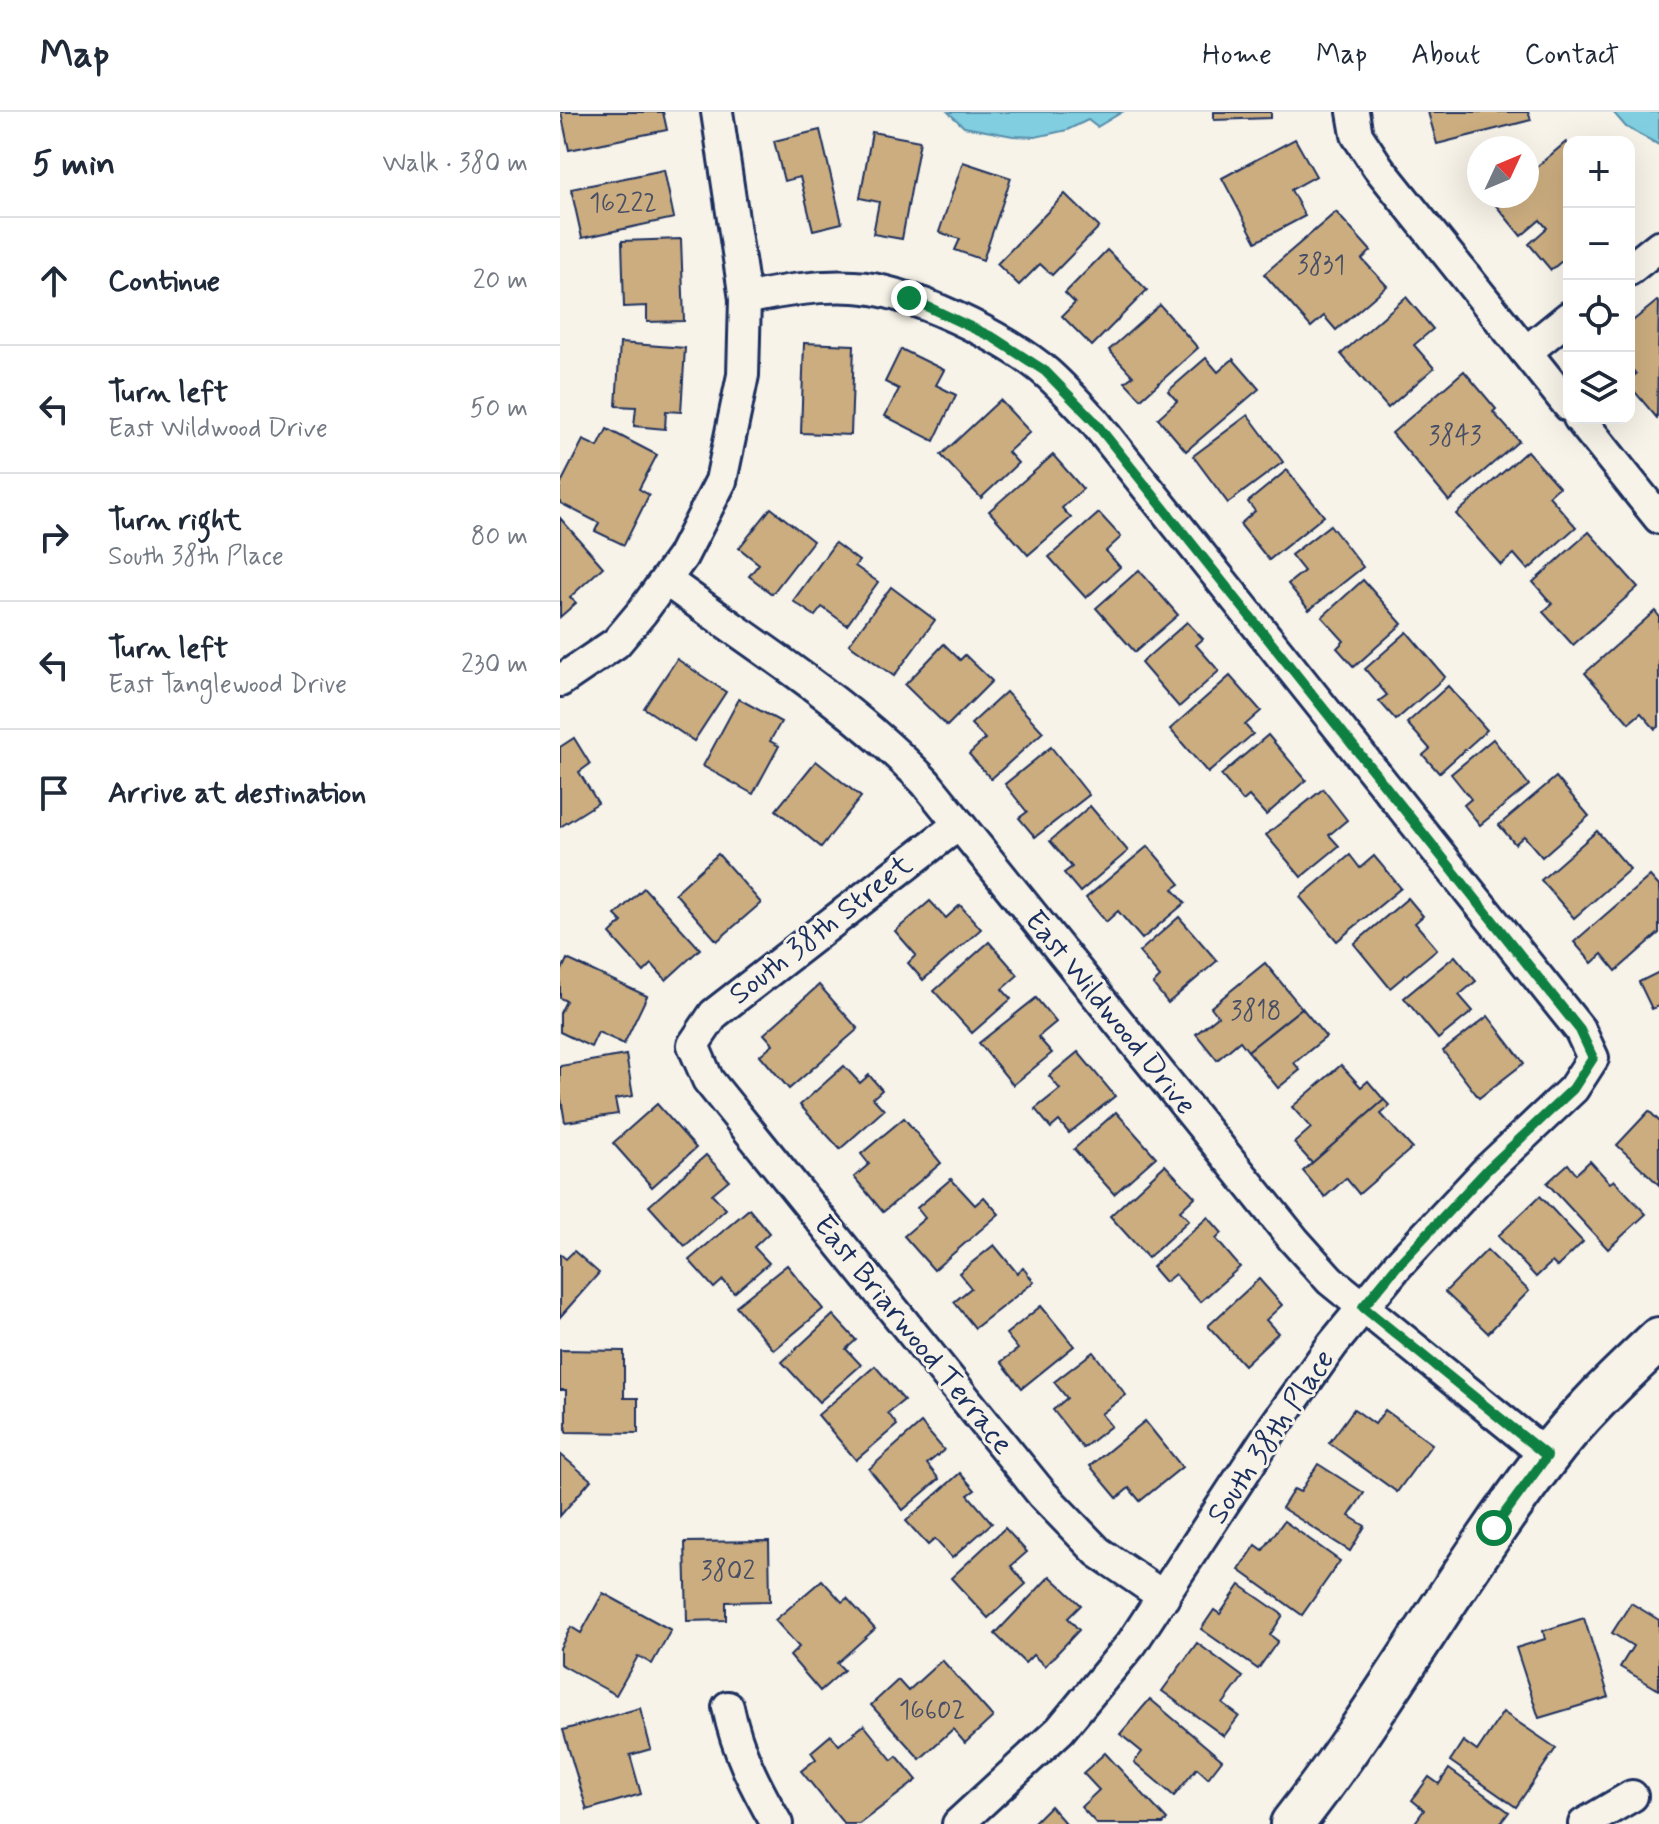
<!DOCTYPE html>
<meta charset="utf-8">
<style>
:root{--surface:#fff;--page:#f2f2f3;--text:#1f2937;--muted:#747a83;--line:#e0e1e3}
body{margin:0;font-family:Mynerve,sans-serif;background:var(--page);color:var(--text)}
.controls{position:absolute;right:24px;top:24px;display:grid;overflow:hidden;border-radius:16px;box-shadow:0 8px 32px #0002}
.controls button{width:72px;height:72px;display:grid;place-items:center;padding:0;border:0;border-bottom:2px solid var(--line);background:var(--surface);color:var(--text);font:40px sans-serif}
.compass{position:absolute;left:907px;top:24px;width:72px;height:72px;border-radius:50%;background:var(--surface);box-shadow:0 8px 32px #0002;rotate:46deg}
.stop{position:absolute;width:24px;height:24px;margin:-18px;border:6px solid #0b8043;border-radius:50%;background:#fff}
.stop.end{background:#0b8043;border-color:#fff;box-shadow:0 2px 8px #0008}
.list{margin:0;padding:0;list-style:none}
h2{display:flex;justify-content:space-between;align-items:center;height:104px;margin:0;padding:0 32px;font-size:34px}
h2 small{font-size:26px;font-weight:400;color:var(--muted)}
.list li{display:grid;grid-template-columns:52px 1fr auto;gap:24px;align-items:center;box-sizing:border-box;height:128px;padding:0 32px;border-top:2px solid var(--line)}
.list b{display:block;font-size:30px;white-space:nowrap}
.list p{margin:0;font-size:26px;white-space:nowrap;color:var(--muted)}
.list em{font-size:26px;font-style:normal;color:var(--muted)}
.icon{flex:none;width:44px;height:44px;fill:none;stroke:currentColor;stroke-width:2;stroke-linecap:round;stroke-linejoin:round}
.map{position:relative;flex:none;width:1099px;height:1712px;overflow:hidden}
header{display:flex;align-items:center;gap:48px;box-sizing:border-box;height:112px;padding:0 40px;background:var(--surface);border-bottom:2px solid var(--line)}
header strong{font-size:38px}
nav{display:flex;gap:44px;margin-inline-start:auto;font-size:28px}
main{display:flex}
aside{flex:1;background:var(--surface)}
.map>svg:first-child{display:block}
.water{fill:#80cedf;stroke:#588eab;stroke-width:2}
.building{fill:#cbad7f;stroke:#1b2f5e;stroke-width:2}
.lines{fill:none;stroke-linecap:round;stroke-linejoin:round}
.street-casing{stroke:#1b2f5e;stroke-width:36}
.secondary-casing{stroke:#1b2f5e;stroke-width:48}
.street{stroke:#f7f3e8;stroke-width:30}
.secondary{stroke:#f7f3e8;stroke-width:42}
.route{stroke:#0b8043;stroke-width:10}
.labels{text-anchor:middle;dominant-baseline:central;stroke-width:6;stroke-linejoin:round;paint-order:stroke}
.number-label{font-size:26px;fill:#474e66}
.street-label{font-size:30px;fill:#1b2f5e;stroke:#f7f3e8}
</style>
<header>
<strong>Map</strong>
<nav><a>Home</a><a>Map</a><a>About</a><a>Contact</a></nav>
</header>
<main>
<aside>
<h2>5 min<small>Walk · 380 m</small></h2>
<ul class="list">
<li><svg class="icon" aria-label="ahead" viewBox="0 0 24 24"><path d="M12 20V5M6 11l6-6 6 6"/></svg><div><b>Continue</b></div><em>20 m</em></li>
<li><svg class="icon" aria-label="left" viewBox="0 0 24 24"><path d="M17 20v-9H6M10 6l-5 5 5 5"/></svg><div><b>Turn left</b><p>East Wildwood Drive</p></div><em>50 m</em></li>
<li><svg class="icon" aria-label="right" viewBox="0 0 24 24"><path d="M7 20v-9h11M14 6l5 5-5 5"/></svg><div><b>Turn right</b><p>South 38th Place</p></div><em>80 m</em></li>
<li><svg class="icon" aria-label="left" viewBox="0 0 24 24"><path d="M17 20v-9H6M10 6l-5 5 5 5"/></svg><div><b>Turn left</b><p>East Tanglewood Drive</p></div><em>230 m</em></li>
<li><svg class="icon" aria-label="arrive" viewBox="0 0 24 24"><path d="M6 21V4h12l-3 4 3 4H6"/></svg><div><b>Arrive at destination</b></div></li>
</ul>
</aside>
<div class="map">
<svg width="1099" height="1712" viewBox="0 0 1099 1712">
<rect width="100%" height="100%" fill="#f7f3e8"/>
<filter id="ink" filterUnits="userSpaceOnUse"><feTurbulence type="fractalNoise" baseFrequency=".0125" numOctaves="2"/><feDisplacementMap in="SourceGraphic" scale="16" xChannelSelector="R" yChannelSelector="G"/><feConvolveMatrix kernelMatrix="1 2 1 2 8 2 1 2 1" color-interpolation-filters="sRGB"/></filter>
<g filter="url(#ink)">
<g class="water">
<polygon points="388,0 562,0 537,15 528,8 507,18 489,22 475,25 453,24 404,15"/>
<polygon points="1053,0 1099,0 1099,33 1066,15"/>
</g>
<g class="building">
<polygon points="1,0 103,0 107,18 9,38"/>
<polygon points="654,0 711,0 711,6 654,8"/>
<polygon points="868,0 968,0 971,8 877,32"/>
<polygon points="260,18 282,111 253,118 240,65 224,69 214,29"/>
<polygon points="312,20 360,29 342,127 313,122 319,90 300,86"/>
<polygon points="735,27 756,64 731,78 745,104 696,130 662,66"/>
<polygon points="1006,30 1009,34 1009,143 991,158 969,132 987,116 980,108 961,124 934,91 942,84 967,84 967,63"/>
<polygon points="403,50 451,66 423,148 395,138 400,127 379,120"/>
<polygon points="104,58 114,106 22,126 11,77"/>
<polygon points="505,82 539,115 492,163 480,152 459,173 437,152"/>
<polygon points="776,100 811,139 802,147 827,174 776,218 764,204 751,215 704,162"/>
<polygon points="121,127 124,209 87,210 87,194 64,195 62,129"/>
<polygon points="547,138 587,178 532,234 502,204 515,191 505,181"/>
<polygon points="846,185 873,217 854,233 874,256 828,296 781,242"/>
<polygon points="1097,189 1099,191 1097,306 1069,273 1069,268 1076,262 1069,253 1069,212"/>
<polygon points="600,193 638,236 581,287 565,270 573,264 549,238"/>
<polygon points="60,231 125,236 121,300 106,299 105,317 74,314 76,295 56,294"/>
<polygon points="244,231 294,233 291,323 241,321"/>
<polygon points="341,237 384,258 376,273 396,283 374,329 325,304 339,277 325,270"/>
<polygon points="646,246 658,260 673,247 699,277 626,339 598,306 617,289 608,279"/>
<polygon points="904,259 936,297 933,300 959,329 889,389 832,321"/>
<polygon points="440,288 470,320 448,340 458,351 421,386 381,343"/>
<polygon points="688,303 723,350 668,391 633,344"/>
<polygon points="47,317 97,343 79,377 89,383 64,433 35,419 39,411 0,391 0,373 23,328 38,335"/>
<polygon points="967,339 999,375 989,384 1016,415 968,458 954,442 941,453 896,402"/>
<polygon points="493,343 523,377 502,396 511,406 468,443 429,399"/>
<polygon points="727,358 764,404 709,448 680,412 695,399 688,390"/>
<polygon points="211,396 253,429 212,482 189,464 199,452 179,436"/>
<polygon points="539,401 561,425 546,439 560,455 526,486 489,445"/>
<polygon points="0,406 43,455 10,485 16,491 0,505"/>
<polygon points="770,413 803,455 749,498 728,472 744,459 731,443"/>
<polygon points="1029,420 1078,475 1013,533 983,500 992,492 973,470"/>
<polygon points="275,431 299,449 295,454 318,470 287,513 262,495 255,504 233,489"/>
<polygon points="579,458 618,503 575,540 536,496"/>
<polygon points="803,468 842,512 794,555 777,536 784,529 762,505"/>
<polygon points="331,475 375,508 334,564 289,532"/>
<polygon points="1095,499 1099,504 1099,614 1095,617 1081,601 1069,611 1025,561"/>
<polygon points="627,510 643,527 636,533 659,559 619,595 581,551"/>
<polygon points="847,520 885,565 836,608 819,589 827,583 805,557"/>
<polygon points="384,532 400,548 405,543 432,569 387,614 345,573"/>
<polygon points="117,547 166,580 134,629 84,596"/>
<polygon points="670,564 701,599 685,613 693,622 648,661 610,617"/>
<polygon points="888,574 927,618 879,661 863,643 870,637 847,611"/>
<polygon points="446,580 483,620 431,667 409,642 425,627 411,612"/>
<polygon points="179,587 221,610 210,629 219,634 193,682 143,654"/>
<polygon points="708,623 746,668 706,703 689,684 683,689 661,663"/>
<polygon points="14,626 30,652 19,660 38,691 0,715 0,635"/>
<polygon points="933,627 969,673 920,713 904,693 911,687 891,662"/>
<polygon points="491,635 529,683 475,725 459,706 467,700 445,672"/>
<polygon points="256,649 301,685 261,735 216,698"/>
<polygon points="996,665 1029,704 982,745 964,724 955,732 939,713"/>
<polygon points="763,677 787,708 769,723 779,734 741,765 706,723"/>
<polygon points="530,694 568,739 520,780 504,761 512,755 490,729"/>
<polygon points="1037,719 1070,757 1014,806 981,768"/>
<polygon points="588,734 620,772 613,777 625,791 582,827 558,799 546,810 526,786"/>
<polygon points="158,742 201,791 157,829 115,781"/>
<polygon points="790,743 800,756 814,744 841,776 777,829 740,785"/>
<polygon points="1090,764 1099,774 1099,821 1056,859 1042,842 1032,851 1014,830"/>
<polygon points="84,776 140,837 106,868 92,852 84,860 50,822 62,810 55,803"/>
<polygon points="848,786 863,804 855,811 877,837 830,876 794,832"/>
<polygon points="370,789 386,806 400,793 421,817 363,868 348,851 356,843 335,819"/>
<polygon points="619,805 657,849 608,891 593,872 600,865 579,840"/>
<polygon points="429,830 458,863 442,877 451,887 412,921 374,879"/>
<polygon points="895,844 916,869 899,883 913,899 878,927 844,886"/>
<polygon points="7,847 87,884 64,932 38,920 31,935 0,920 0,901 6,889 0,886 0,862"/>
<polygon points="705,851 742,896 688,939 680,929 657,948 636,922 658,904 651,895"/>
<polygon points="1099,860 1099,894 1092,897 1079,870"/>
<polygon points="259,873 298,917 229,977 200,943 213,932 204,922"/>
<polygon points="476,886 496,910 478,925 492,941 453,973 419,931"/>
<polygon points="742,896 766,925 734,951 740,958 718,976 688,939"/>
<polygon points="928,904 964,951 919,986 883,939"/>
<polygon points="518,940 555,984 509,1021 499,1009 491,1016 475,997 500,977 489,964"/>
<polygon points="66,943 73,984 55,987 58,1002 5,1010 0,981 0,954"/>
<polygon points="781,953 801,975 808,969 824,988 752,1051 734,1031 751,1016 732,995"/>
<polygon points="284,954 300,971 309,963 322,978 313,986 324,998 280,1037 240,993"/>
<polygon points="824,988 830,994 821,1002 852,1036 799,1082 786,1066 765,1085 743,1059"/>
<polygon points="97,992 136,1036 92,1075 53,1031"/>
<polygon points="1089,999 1099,1009 1099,1073 1057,1033"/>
<polygon points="556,1000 596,1045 554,1082 514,1037"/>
<polygon points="344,1006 381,1051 323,1100 294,1065 309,1052 301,1042"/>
<polygon points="146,1043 169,1068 152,1082 166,1097 125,1134 89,1094"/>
<polygon points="1030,1049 1050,1071 1054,1068 1086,1102 1048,1137 987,1071 1008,1052 1016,1062"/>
<polygon points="605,1053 635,1085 620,1099 629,1108 588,1146 550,1104"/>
<polygon points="391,1067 415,1093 424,1085 439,1102 374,1158 344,1124 365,1106 357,1096"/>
<polygon points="980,1084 1023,1130 997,1155 992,1150 976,1165 938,1124"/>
<polygon points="189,1097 209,1121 194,1135 209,1151 174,1181 163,1168 154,1176 129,1148"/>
<polygon points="648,1105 662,1121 656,1127 680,1155 640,1190 615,1162 605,1170 592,1155"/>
<polygon points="434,1133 457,1161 463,1156 474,1170 415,1216 394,1190 411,1176 399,1161"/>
<polygon points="927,1138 969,1179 928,1221 885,1180"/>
<polygon points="14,1139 39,1161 0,1205 0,1142 6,1147"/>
<polygon points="227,1153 263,1197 214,1238 176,1194"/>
<polygon points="699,1167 722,1193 706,1208 718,1221 684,1253 648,1214"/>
<polygon points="481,1194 514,1234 462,1276 441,1250 458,1237 446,1222"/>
<polygon points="273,1203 296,1228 286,1237 301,1253 259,1290 222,1250"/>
<polygon points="0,1238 64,1239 64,1286 78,1286 78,1321 6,1320 6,1278 0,1278"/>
<polygon points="533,1240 566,1283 541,1302 551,1314 523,1336 493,1298 507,1286 494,1270"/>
<polygon points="315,1254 344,1288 328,1301 337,1313 296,1348 258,1303"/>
<polygon points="794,1297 815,1312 825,1298 872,1332 837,1380 769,1331"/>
<polygon points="585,1309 622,1355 580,1389 569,1376 557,1386 530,1354"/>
<polygon points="361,1311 384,1338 367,1352 379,1367 343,1398 309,1357"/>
<polygon points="0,1342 31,1368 0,1404"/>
<polygon points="758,1352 804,1381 789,1404 805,1414 790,1439 722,1396 734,1377 740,1380"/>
<polygon points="400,1361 415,1378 408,1383 432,1411 392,1446 375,1427 368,1433 346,1409"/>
<polygon points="724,1409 780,1449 742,1503 679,1458 696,1433 703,1438"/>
<polygon points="445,1416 467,1440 451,1454 466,1472 428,1506 391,1466"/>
<polygon points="209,1429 210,1489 166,1490 166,1508 127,1509 125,1430"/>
<polygon points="490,1464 521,1493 508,1506 519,1518 485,1554 473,1543 465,1551 435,1522"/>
<polygon points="262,1468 282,1490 287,1486 315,1517 277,1551 284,1558 260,1579 230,1544 239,1535 215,1508"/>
<polygon points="680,1473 723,1503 710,1523 718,1529 698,1557 641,1517 654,1498 660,1502"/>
<polygon points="43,1481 111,1518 92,1552 78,1544 56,1583 0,1552 0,1536 11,1515 21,1521"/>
<polygon points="1071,1491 1099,1508 1099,1578 1060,1555 1073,1534 1052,1521"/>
<polygon points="1024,1506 1049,1585 979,1606 956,1536 985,1527 983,1519"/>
<polygon points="637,1531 683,1565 663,1592 679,1604 664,1624 602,1579"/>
<polygon points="382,1548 433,1605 405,1631 393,1617 360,1647 311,1593 338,1568 348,1579"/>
<polygon points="590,1587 662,1648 648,1666 637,1656 614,1684 574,1650 582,1640 560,1622"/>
<polygon points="80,1596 91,1637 70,1643 81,1682 27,1698 3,1618"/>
<polygon points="943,1600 996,1636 956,1695 890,1649 903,1629 917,1639"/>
<polygon points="304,1613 332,1648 337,1644 357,1668 299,1712 284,1712 241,1659 256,1647 251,1640 271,1623 279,1633"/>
<polygon points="545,1641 607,1708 603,1712 537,1712 521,1695 539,1678 523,1661"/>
<polygon points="889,1657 949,1700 940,1712 854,1712 864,1698 852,1688 869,1665 879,1672"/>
<polygon points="490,1694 506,1712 472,1712"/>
</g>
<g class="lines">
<g class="street-casing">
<g id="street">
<polyline points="793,0 797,23 818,55 1009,294"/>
<polyline points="1069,158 1099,134"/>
<path d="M 185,187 C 222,179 256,173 294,175 C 347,177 448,226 487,261 C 504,276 519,293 534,309 L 1020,918 L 1033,946 L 1013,977 L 928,1057 L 837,1154 L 773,1232 L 713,1316 L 572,1531 L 500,1618 L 398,1712"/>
<polyline points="966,240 1009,205"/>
<polyline points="1019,306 1099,406"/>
<path d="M 106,468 C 194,533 290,591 366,671 L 734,1128 L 770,1168 L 987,1344"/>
<polyline points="0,569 56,531 82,500 122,445 161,369 183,263 185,187 157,0"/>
<polyline points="399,712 154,902 133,933 148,968 482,1382 538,1440 604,1485"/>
<path d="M 168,1595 C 177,1639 195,1674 217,1712"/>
<polyline points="1024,1712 1072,1684"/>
</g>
</g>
<g class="secondary-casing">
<path id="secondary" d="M 732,1712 C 824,1595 895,1464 986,1346 C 1019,1302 1059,1265 1099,1227"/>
</g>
<use href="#street" class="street"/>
<use href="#secondary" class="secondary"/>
</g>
</g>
<g class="lines" filter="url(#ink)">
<polyline class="route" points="349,186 434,226 485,259 534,309 1020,918 1033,946 1013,977 928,1057 837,1154 803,1195 987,1344 934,1416"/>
</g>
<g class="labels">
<g class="number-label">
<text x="63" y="92">16222</text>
<text x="761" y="154">3831</text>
<text x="895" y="325">3843</text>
<text x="696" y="900">3818</text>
<text x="168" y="1460">3802</text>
<text x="372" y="1599">16602</text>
</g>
<g class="street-label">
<text transform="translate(261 818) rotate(-38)">South 38th Street</text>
<text transform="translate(550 901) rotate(51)">East Wildwood Drive</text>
<text transform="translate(353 1223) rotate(51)">East Briarwood Terrace</text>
<text transform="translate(711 1325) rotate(-56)">South 38th Place</text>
</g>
</g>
</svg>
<div class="controls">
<button>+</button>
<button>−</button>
<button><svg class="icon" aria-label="locate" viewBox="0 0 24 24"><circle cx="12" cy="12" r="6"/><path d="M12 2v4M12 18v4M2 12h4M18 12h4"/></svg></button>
<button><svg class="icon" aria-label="layers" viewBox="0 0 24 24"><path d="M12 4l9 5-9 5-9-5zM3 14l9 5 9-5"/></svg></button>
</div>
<svg class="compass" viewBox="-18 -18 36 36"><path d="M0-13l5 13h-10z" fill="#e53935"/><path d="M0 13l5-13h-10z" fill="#747a83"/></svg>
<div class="stop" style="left:934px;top:1416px"></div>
<div class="stop end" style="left:349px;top:186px"></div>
</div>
</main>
